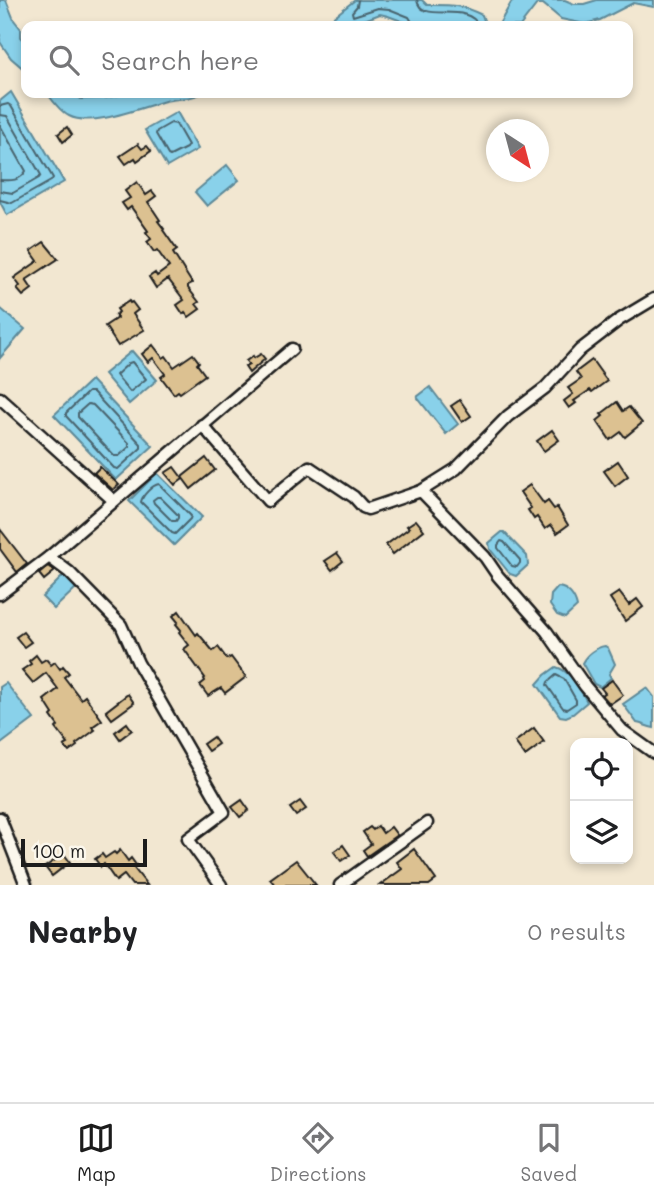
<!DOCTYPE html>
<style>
:root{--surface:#fff;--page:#f2f2f2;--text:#202124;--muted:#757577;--line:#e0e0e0;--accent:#1c1c1c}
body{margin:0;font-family:Mali,sans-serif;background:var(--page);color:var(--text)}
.controls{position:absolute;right:21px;bottom:21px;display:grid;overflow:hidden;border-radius:14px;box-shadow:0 4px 10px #0003}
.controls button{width:63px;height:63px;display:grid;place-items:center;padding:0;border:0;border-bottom:2px solid var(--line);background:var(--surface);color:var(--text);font:35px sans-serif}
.compass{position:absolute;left:486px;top:119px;width:63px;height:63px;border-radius:50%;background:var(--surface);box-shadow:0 4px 10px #0003;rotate:144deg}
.scale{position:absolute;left:21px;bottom:18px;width:126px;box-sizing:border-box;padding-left:7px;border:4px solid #1c1c1c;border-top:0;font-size:19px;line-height:24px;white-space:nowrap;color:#1c1c1c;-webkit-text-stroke:5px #fbf7ec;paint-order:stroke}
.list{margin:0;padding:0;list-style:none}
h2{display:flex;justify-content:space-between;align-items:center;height:91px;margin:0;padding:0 28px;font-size:30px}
h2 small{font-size:23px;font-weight:400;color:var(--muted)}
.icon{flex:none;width:38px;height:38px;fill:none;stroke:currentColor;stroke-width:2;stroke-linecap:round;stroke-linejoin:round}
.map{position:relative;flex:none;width:654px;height:885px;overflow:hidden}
.search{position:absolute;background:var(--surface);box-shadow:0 4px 10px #0003;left:21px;right:21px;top:21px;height:77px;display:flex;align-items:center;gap:18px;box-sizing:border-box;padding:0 24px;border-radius:14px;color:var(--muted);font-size:26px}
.sheet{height:217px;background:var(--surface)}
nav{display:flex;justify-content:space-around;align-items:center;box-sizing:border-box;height:98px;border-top:2px solid var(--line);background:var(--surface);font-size:19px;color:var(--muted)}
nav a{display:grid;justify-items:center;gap:4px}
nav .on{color:var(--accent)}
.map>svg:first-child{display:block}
.water{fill:#89d1ea;stroke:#5d8998;stroke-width:2}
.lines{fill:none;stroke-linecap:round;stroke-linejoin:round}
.shore{stroke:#48646e;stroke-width:2}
.building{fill:#dcc191;stroke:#1c1c1c;stroke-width:2}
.street-casing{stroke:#1c1c1c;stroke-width:15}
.street{stroke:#fbf7ec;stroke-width:10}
</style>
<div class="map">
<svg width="654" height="885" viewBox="0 0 654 885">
<rect width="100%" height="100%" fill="#f2e7d1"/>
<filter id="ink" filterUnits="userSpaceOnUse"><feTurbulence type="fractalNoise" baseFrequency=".0143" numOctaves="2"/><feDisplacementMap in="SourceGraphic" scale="14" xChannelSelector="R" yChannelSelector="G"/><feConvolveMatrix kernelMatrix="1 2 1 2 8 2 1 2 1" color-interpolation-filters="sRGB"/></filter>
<g filter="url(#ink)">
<g class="water">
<polygon points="0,0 6,0 14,20 21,29 21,37 26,43 26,71 11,58 0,42"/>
<path d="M 355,0 L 422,0 L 427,5 C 451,5 460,4 482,15 L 486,26 L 415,26 L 388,16 L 380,14 L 359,22 L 354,26 L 325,26 L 331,19 Z"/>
<polygon points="515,0 565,0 574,4 584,4 597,0 654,0 654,7 633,3 600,20 585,24 561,19 543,4 537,4 520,26 498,26 511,3"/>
<polygon points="11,92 64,182 7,215 0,202 0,101"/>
<path d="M 47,93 L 74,93 L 81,99 L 106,98 L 128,93 L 202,93 C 191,100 177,98 165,101 C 142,107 92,128 69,116 C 61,112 52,100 47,93 Z"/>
<polygon points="177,112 198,149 167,167 145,130"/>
<polygon points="227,165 239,180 207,206 195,192"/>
<polygon points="0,308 25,329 0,358"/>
<polygon points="132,351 157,380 129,404 104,374"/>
<polygon points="91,380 153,446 116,480 54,415"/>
<polygon points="430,387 458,424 446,434 417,397"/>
<polygon points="157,473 202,517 174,545 129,501"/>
<polygon points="502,532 504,532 527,556 528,565 516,576 510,574 490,549 489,543"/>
<polygon points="64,575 76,588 54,609 42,597"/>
<path d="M 558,587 C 568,588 575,597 577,607 L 565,618 L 557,615 L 550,605 L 551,595 Z"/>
<path d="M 605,646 L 608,648 L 615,664 L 609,674 L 611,678 L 600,687 L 594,684 L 582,663 C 586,655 596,647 605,646 Z"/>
<path d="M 556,667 C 571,671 580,689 587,702 L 573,714 L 566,717 L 560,716 L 537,684 L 545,675 Z"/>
<polygon points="6,683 34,719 1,744 0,743 0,687"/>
<path d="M 646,688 L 648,689 L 654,697 L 654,728 C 647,727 643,724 637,723 L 623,704 Z"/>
</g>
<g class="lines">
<g class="shore">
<polyline points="358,0 357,6 352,12 353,16 378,8 389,9 409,17 412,22 412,26"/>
<path d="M 417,0 C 421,25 467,0 479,26"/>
<polyline points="0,106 8,104 11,106 53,178 51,181 12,203 0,200"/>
<polyline points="0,115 7,116 41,175 39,178 13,193 0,191"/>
<polygon points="171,123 176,124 188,145 186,148 170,156 168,155 156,134 157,131"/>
<path d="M 0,125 L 26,171 C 20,181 11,181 0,180"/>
<polygon points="132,362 146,379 130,392 116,375 129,363"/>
<polygon points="88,392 93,392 141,444 141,448 118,469 114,468 66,416 66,413"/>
<polygon points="88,404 93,405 129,443 129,447 119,456 114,456 78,417 78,413"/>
<path d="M 159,484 L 191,516 L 190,519 L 175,534 L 172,533 L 141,502 C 142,496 152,485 159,484 Z"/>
<polygon points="157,497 160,497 178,515 178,518 176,521 172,521 154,503 153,500"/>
<polygon points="501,541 504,542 520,560 520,563 517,567 512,566 498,548 498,545"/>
<polygon points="556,675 564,679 576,700 576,703 567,709 563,708 547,685 548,682"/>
</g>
</g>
<g class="building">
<polygon points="67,127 72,135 63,142 58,134"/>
<polygon points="138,144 142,149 147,146 151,151 137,161 135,158 126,164 120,156"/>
<polygon points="137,182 146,195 152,191 156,196 148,202 160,220 158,221 164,229 163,230 177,250 173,253 192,283 188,285 188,288 199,302 196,304 200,309 189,317 185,312 183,314 177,305 184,300 168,279 156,288 149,277 155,273 157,276 169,267 157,250 154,252 147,242 151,239 146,232 148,231 131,207 127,210 122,203 130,198 125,191"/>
<polygon points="44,242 58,259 26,280 32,289 23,296 17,289 20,286 14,278 38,261 31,251"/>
<polygon points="129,301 130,303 132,302 138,310 133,314 144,330 118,346 105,326 117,318 115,315 119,312 117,309"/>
<polygon points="153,345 163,358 166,356 174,367 193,354 199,362 197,364 205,375 180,393 178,391 174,394 161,377 165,374 153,358 148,362 142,354"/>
<polygon points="261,354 265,359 249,373 245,367 249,365 246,361 253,356 254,358"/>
<polygon points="592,360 607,381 592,392 590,390 574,401 576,403 569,408 564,401 573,394 568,388 581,379 576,372"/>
<polygon points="460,400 471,416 462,422 451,406"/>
<polygon points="617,402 623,411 629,407 642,423 625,437 621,432 610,440 597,421 603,416 601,414"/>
<polygon points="552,430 559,440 544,451 537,441"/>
<polygon points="206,458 215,470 191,489 182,477"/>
<polygon points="618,461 628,476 615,486 604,471"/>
<polygon points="100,467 119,485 113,490 94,473"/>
<polygon points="174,467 183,479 175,485 165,473"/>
<polygon points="530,485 544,504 548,501 554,509 557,507 568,525 557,533 551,525 545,529 537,517 534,519 528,510 531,508 520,492"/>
<polygon points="416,520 424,530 393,554 386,545 409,528 407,526"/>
<polygon points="0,529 27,564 17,572 0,549"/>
<polygon points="337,553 343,561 332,570 325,561"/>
<polygon points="49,566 55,571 44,580 39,574"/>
<polygon points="619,592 629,605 637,599 643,607 625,621 610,598"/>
<polygon points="179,611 196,635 198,633 213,651 218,647 227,659 231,657 246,677 225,693 221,688 208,696 200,685 205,681 204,679 205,678 184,649 189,645 179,632 181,630 176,624 178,622 173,616"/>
<polygon points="23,632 31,642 24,647 16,637"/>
<polygon points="36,655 41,662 46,659 51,665 55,662 60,669 63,666 69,673 64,677 81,699 85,696 102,720 92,727 95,730 76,744 77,746 69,752 64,746 68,744 56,728 58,726 51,716 53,714 44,700 58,689 46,673 33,683 22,670 31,664 29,661"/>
<polygon points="612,680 623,695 610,704 602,695 605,693 601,688"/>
<polygon points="128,694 134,703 112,719 106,711"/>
<polygon points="127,723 132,730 120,739 115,732"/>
<polygon points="534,728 544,742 525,756 515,742"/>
<polygon points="213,737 218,744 208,751 203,744"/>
<polygon points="242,800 249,810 240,817 232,807"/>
<polygon points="300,801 306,809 296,816 290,808"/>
<polygon points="378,826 383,833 391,827 397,835 367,856 363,850 371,844 363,832 370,827 373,830"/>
<polygon points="343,845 350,855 341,861 334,852"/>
<polygon points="414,849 436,880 429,885 380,885 402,869 397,862"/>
<polygon points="120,850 128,861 131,858 136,865 133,867 147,885 132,885 124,875 116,881 104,864 101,867 95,859 102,854 105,858 114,852 116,854"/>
<polygon points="64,854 70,862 52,876 45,867"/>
<polygon points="296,860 316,885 275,885 270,879"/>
</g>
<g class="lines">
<g class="street-casing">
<g id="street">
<polyline points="0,398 114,501"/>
<polyline points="202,425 268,501 309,467 354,497 363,507 368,509 421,491 485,557 498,576 547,632 585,686 622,730 654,753"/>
<polyline points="421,491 456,469 508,416 545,388 580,350 619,320 654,299"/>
<polyline points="49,557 69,572 121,625 138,663 224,812 188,839 221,885"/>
<polyline points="0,594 49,557 292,349"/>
<polyline points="0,818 26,885"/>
<polyline points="340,885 427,823"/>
</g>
</g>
<use href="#street" class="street"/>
</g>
</g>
</svg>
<div class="controls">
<button><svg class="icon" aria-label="locate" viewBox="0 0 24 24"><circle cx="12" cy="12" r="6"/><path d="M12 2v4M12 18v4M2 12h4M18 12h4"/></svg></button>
<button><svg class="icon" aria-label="layers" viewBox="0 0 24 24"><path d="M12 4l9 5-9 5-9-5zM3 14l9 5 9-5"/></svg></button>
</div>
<svg class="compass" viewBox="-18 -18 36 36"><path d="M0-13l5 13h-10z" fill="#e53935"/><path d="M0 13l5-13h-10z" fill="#757577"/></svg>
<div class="scale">100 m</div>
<div class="search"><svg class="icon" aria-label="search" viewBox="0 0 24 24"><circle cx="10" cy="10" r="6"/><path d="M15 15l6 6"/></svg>Search here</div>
</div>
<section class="sheet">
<h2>Nearby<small>0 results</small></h2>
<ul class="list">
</ul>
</section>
<nav>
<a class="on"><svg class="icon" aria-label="map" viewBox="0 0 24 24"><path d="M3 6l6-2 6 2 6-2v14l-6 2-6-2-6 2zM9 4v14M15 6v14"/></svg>Map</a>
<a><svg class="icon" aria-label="directions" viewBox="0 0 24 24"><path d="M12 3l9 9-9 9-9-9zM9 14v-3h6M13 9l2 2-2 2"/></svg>Directions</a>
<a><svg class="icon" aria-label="saved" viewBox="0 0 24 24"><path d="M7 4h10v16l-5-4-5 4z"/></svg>Saved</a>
</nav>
